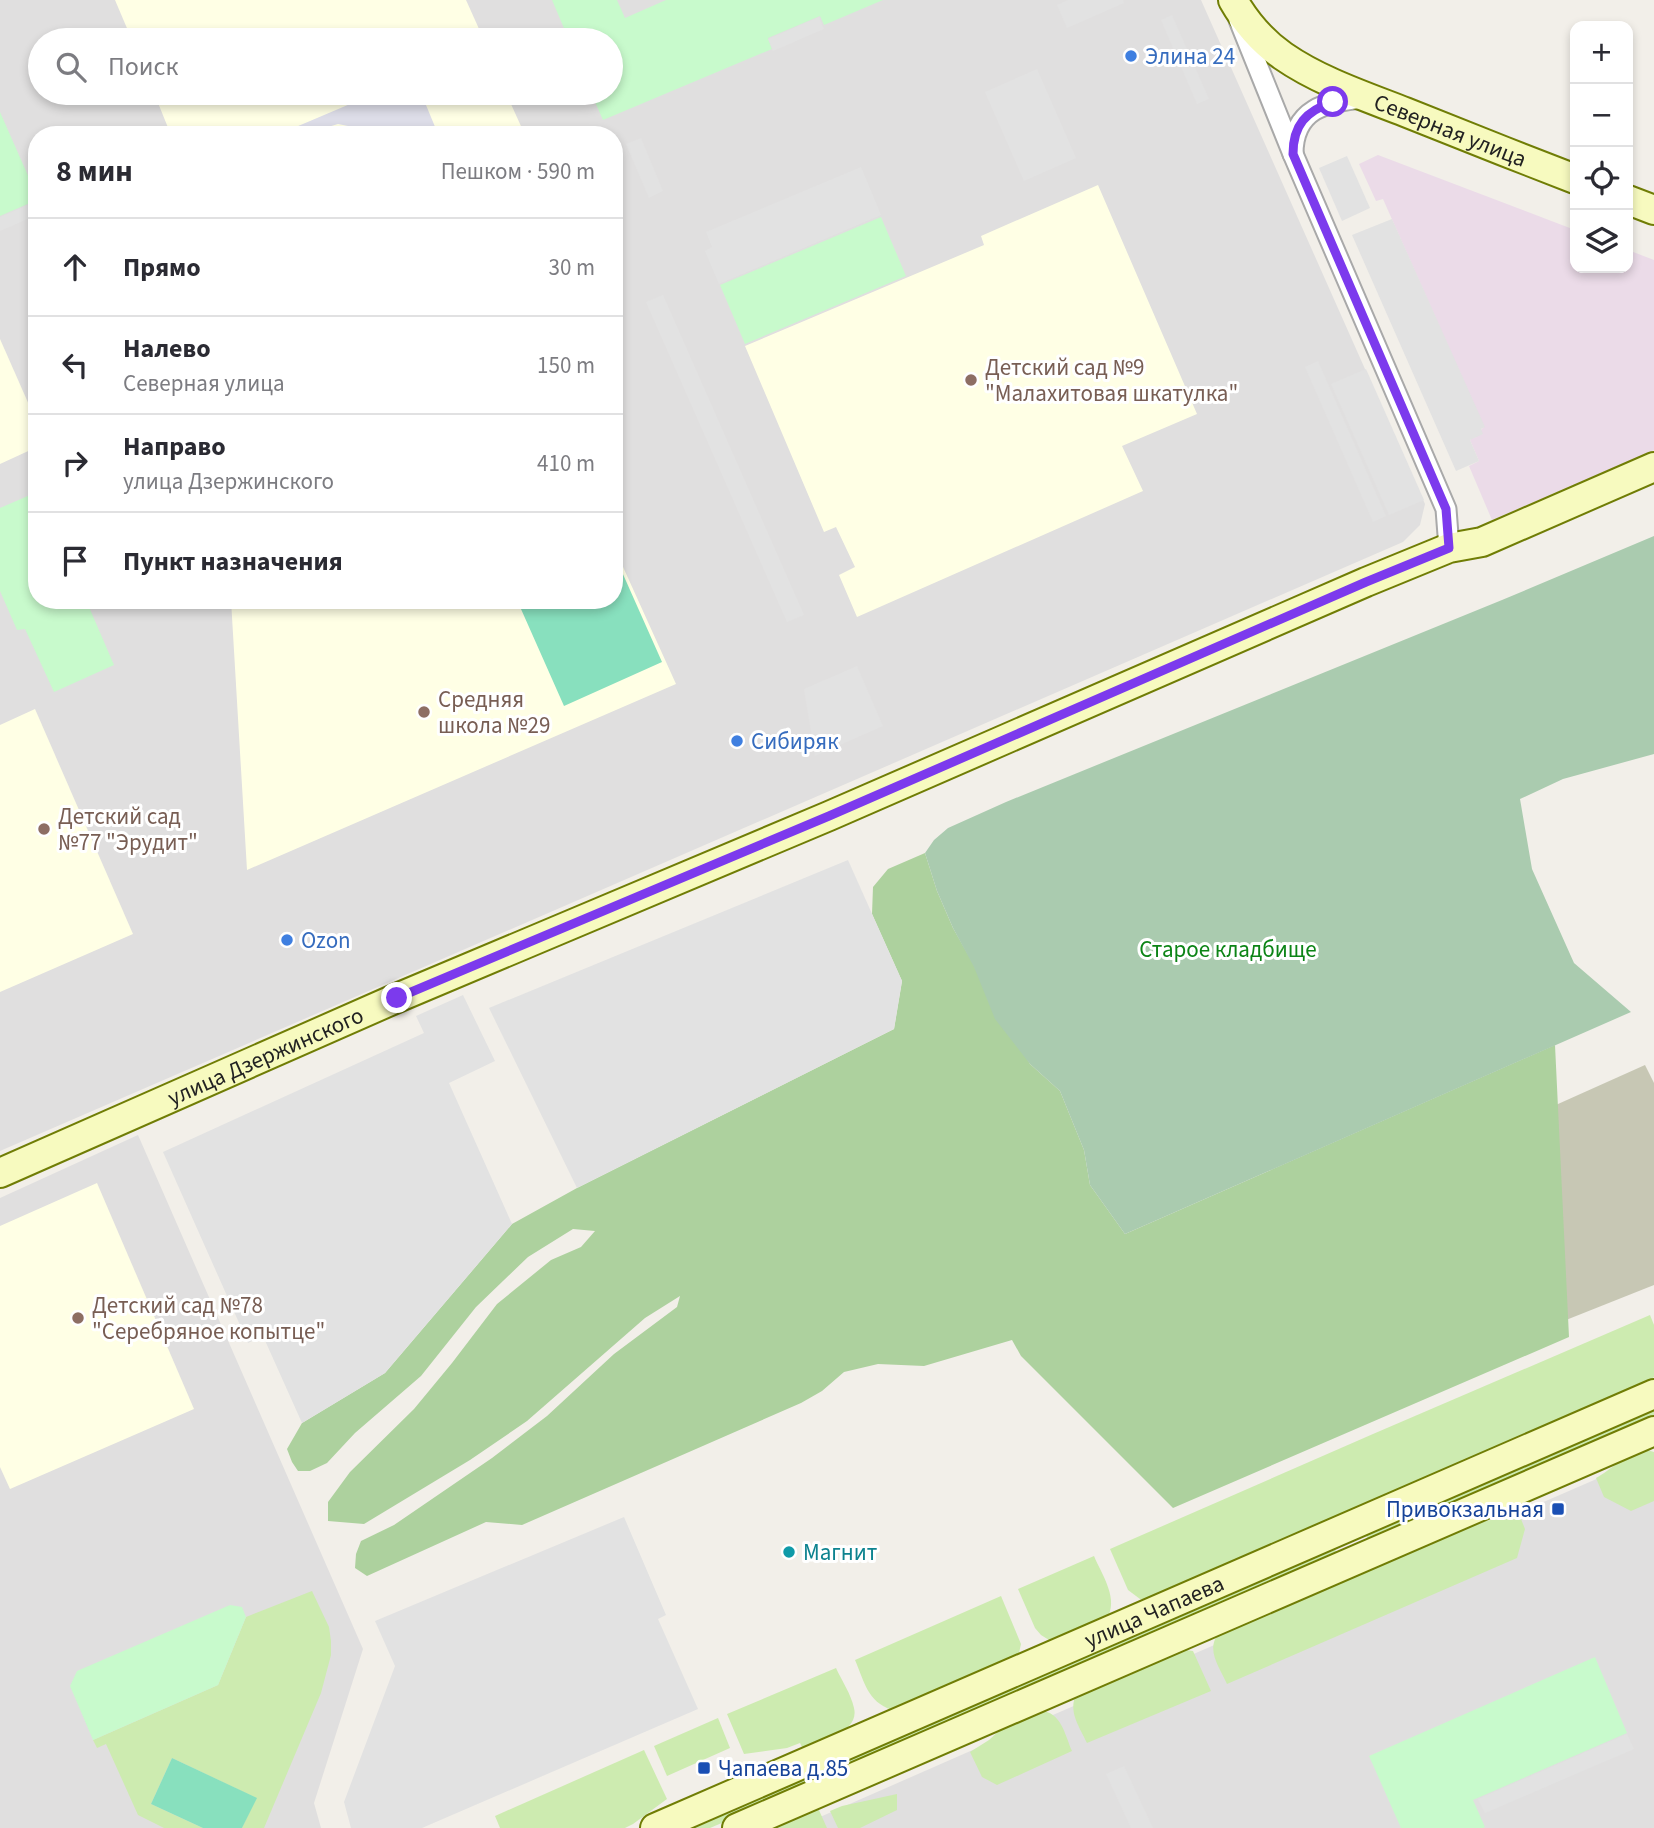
<!DOCTYPE html>
<html lang="ru">
<meta charset="utf-8">
<style>
:root{--surface:#fff;--page:#f7f7f7;--text:#2b2b33;--muted:#7c7c81;--line:#e1e1e2}
body{margin:0;font-family:"Source Sans 3",sans-serif;background:var(--page);color:var(--text)}
.controls{position:absolute;right:21px;top:21px;display:grid;overflow:hidden;border-radius:14px;box-shadow:0 4px 10px #0003}
.controls button{width:63px;height:63px;display:grid;place-items:center;padding:0;border:0;border-bottom:2px solid var(--line);background:var(--surface);color:var(--text);font:35px sans-serif}
.stop{position:absolute;width:21px;height:21px;margin:-16px;border:5px solid #7c3aed;border-radius:50%;background:#fff}
.stop.end{background:#7c3aed;border-color:#fff;box-shadow:0 2px 7px #0008}
.list{margin:0;padding:0;list-style:none}
h2{display:flex;justify-content:space-between;align-items:center;height:91px;margin:0;padding:0 28px;font-size:30px}
h2 small{font-size:23px;font-weight:400;color:var(--muted)}
.list li{display:grid;grid-template-columns:46px 1fr auto;gap:21px;align-items:center;box-sizing:border-box;height:98px;padding:0 28px;border-top:2px solid var(--line)}
.list b{display:block;font-size:26px;white-space:nowrap}
.list p{margin:0;font-size:23px;white-space:nowrap;color:var(--muted)}
.list em{font-size:23px;font-style:normal;color:var(--muted)}
.icon{flex:none;width:38px;height:38px;fill:none;stroke:currentColor;stroke-width:2;stroke-linecap:round;stroke-linejoin:round}
.map{position:relative;flex:none;width:1654px;height:1828px;overflow:hidden}
.search{position:absolute;background:var(--surface);box-shadow:0 4px 10px #0003;left:28px;top:28px;width:595px;height:77px;display:flex;align-items:center;gap:18px;box-sizing:border-box;padding:0 24px;border-radius:38px;color:var(--muted);font-size:26px}
.panel{position:absolute;background:var(--surface);box-shadow:0 4px 10px #0003;left:28px;top:126px;width:595px;height:483px;border-radius:28px}
.map>svg:first-child{display:block}
.residential{fill:#e0dfdf;fill-rule:evenodd}
.industrial{fill:#ebdbe8}
.education{fill:#ffffe5}
.construction{fill:#c7c7b4}
.grass{fill:#cdebb0}
.forest{fill:#add19e}
.cemetery{fill:#aacbaf}
.park{fill:#c8facc}
.pitch{fill:#88e0be}
.parking{fill:#e2e2e2}
.plaza{fill:#dddde8}
.lines{fill:none;stroke-linecap:round;stroke-linejoin:round}
.street-casing{stroke:#a9a9a9;stroke-width:23}
.secondary-casing{stroke:#707d05;stroke-width:32}
.street{stroke:#fff;stroke-width:19}
.secondary{stroke:#f7fabf;stroke-width:28}
.route{stroke:#7c3aed;stroke-width:9}
.shop-dot{fill:#3f7fe0;stroke:#fff;stroke-width:2.5}
.education-dot{fill:#8d6e63;stroke:#fff;stroke-width:2.5}
.transit-dot{fill:#1a4fb4;stroke:#fff;stroke-width:2.5}
.culture-dot{fill:#0f9aa8;stroke:#fff;stroke-width:2.5}
.labels{text-anchor:middle;dominant-baseline:central;stroke-width:6;stroke-linejoin:round;paint-order:stroke}
.shop-label{font-size:23px;fill:#366cbe;stroke:#fff;text-anchor:start}
.street-label{font-size:23px;fill:#222;stroke:#fff}
.education-label{font-size:23px;fill:#785e54;stroke:#fff;text-anchor:start}
.park-label{font-size:23px;fill:#0c8416;stroke:#fff}
.transit-label{font-size:23px;fill:#164399;stroke:#fff;text-anchor:end}
.culture-label{font-size:23px;fill:#0d838f;stroke:#fff;text-anchor:start}
</style>
<div class="map">
<svg width="1654" height="1828" viewBox="0 0 1654 1828">
<rect width="100%" height="100%" fill="#f2efe9"/>
<g class="residential">
<path d="M 0,0 L 1201,0 L 1425,504 L 1420,525 L 1403,542 L 0,1151 ZM 40,40 L 611,40 L 611,93 L 40,93 ZM 37,135 L 614,135 L 614,600 L 37,600 Z"/>
<polygon points="138,1135 363,1649 314,1803 321,1828 0,1828 0,1198"/>
<polygon points="1654,1454 1654,1828 795,1828 1000,1738"/>
</g>
<polygon class="industrial" points="1378,155 1575,230 1575,268 1628,268 1628,250 1654,260 1654,450 1492,520 1469,466 1479,461 1470,440 1484,427 1383,199 1376,201 1359,164"/>
<g class="education">
<polygon points="115,0 466,0 484,40 132,40"/>
<polygon points="154,93 506,93 525,135 171,135"/>
<polygon points="1098,185 1197,414 1122,446 1143,491 857,617 839,575 855,567 836,527 824,532 745,346 984,245 981,236"/>
<polygon points="0,339 37,423 37,447 0,464"/>
<polygon points="614,547 676,684 247,870 231,600 614,600"/>
<polygon points="35,709 133,934 0,992 0,725"/>
<polygon points="97,1183 194,1409 10,1489 0,1467 0,1226"/>
</g>
<polygon class="construction" points="1645,1065 1654,1083 1654,1285 1561,1322 1478,1140"/>
<g class="grass">
<polygon points="1650,1315 1654,1325 1654,1377 1641,1387 1149,1600 1140,1599 1128,1590 1110,1549 1373,1434"/>
<polygon points="1654,1407 1654,1418 1369,1542 1365,1533"/>
<path d="M 1647,1450 L 1654,1452 L 1654,1501 L 1631,1511 L 1604,1497 L 1596,1478 C 1613,1469 1627,1451 1647,1450 Z"/>
<path d="M 1519,1514 L 1525,1529 L 1517,1558 L 1227,1684 C 1219,1666 1204,1648 1221,1631 L 1467,1525 Z"/>
<polygon points="1333,1545 1338,1556 817,1782 812,1771"/>
<path d="M 1094,1556 C 1102,1575 1120,1600 1106,1620 L 1058,1641 L 1049,1640 L 1041,1635 L 1035,1628 L 1018,1589 Z"/>
<polygon points="312,1591 329,1627 331,1641 331,1655 321,1693 264,1828 242,1828 256,1798 172,1758 151,1804 203,1828 164,1828 138,1815 106,1744 97,1748 93,1740 218,1685 246,1617"/>
<path d="M 1001,1596 L 1021,1644 L 1019,1653 L 1012,1661 L 892,1710 C 867,1701 865,1683 855,1660 Z"/>
<path d="M 1178,1649 L 1193,1651 L 1211,1691 L 1087,1743 C 1080,1728 1069,1713 1075,1697 Z"/>
<path d="M 836,1668 C 842,1681 851,1694 854,1708 C 860,1732 820,1742 803,1749 L 800,1743 L 787,1748 L 744,1754 L 727,1714 Z"/>
<path d="M 1040,1711 C 1061,1711 1065,1735 1072,1751 L 997,1785 L 982,1777 L 970,1752 L 989,1740 L 1002,1728 Z"/>
<polygon points="718,1718 730,1748 667,1776 654,1746"/>
<polygon points="644,1750 667,1799 633,1824 625,1828 500,1828 495,1816"/>
<polygon points="805,1774 811,1785 710,1828 681,1828"/>
<polygon points="897,1794 897,1810 860,1828 838,1828 830,1811 842,1806"/>
<polygon points="818,1808 827,1828 765,1828"/>
</g>
<polygon class="forest" points="925,853 937,891 953,928 1030,1064 1060,1091 1084,1150 1090,1185 1125,1234 1555,1045 1569,1337 1173,1508 1021,1356 1012,1340 924,1366 878,1364 844,1372 822,1391 801,1403 522,1525 486,1522 367,1576 355,1568 356,1554 361,1541 394,1525 492,1458 547,1416 614,1354 677,1307 680,1296 645,1318 527,1421 470,1460 364,1524 328,1521 328,1502 350,1472 414,1409 452,1363 497,1304 551,1260 581,1247 595,1231 573,1229 528,1257 476,1307 421,1376 355,1433 327,1463 310,1471 298,1471 292,1462 287,1449 302,1423 385,1373 512,1224 577,1188 894,1029 902,981 872,914 873,887 888,869"/>
<polygon class="cemetery" points="1654,536 1654,754 1563,779 1520,799 1532,869 1574,963 1631,1012 1125,1234 1090,1185 1084,1150 1060,1091 1030,1064 995,1019 974,967 953,928 937,891 925,853 934,840 948,828 1006,802 1502,600"/>
<g class="park">
<polygon points="552,0 617,0 625,18 666,0 883,0 824,25 820,16 768,38 772,49 603,120 591,93 611,93 611,40 569,40"/>
<polygon points="0,112 37,196 37,200 0,216"/>
<polygon points="881,217 906,276 745,344 720,285"/>
<polygon points="37,492 37,600 86,600 114,665 54,692 25,629 17,630 0,591 0,508"/>
<polygon points="230,1605 242,1607 246,1617 218,1685 93,1740 70,1686 77,1671"/>
<polygon points="1595,1657 1627,1733 1473,1800 1485,1827 1483,1828 1401,1828 1369,1756"/>
</g>
<g class="pitch">
<polygon points="614,554 662,662 564,706 517,600 614,600"/>
<polygon points="172,1758 257,1798 242,1828 203,1828 151,1804"/>
</g>
<g class="parking">
<polygon points="1068,0 1123,0 1124,3 1067,28 1057,5"/>
<polygon points="1172,15 1209,99 1197,104 1161,20"/>
<polygon points="819,17 824,29 773,51 768,39"/>
<polygon points="1037,69 1076,158 1024,181 985,92"/>
<polygon points="641,138 663,191 649,198 626,144"/>
<polygon points="1347,156 1370,208 1342,221 1319,168"/>
<polygon points="861,167 881,215 719,284 705,251 712,247 706,232"/>
<polygon points="37,201 37,215 0,231 0,217"/>
<polygon points="1392,219 1485,427 1481,429 1483,434 1470,440 1479,461 1456,471 1352,235"/>
<polygon points="663,295 804,615 787,622 646,302"/>
<polygon points="1318,361 1386,516 1373,522 1305,367"/>
<polygon points="1366,369 1424,500 1389,515 1331,384"/>
<polygon points="857,666 883,726 815,756 804,689"/>
<polygon points="848,860 902,981 894,1029 577,1188 489,1008"/>
<polygon points="463,995 495,1061 449,1083 512,1224 385,1373 302,1423 263,1336 248,1343 163,1152 424,1033 416,1016"/>
<polygon points="624,1517 666,1615 658,1619 698,1709 422,1828 351,1828 344,1802 395,1666 375,1621"/>
<polygon points="1627,1734 1634,1749 1485,1813 1478,1799"/>
<polygon points="1124,1766 1153,1828 1131,1828 1106,1774"/>
</g>
<polygon class="plaza" points="376,93 421,93 438,134 355,135 348,126 338,124 328,127 321,135 277,135"/>
<g class="lines">
<g class="street-casing">
<g id="street">
<polyline points="1239,20 1293,154 1446,509 1449,548"/>
<path d="M 1293,154 C 1293,109 1326,101 1364,98"/>
</g>
</g>
<g class="secondary-casing">
<g id="secondary">
<path id="s1" d="M 1233,0 C 1245,21 1263,42 1283,56 C 1319,81 1364,96 1405,112 C 1462,135 1518,157 1575,179"/>
<polyline points="1628,200 1654,210"/>
<path id="s2" d="M 0,1173 L 397,998 L 829,816 L 1366,582 L 1449,548 L 1482,542 L 1654,467"/>
<path id="s3" d="M 655,1828 L 1654,1394"/>
<polyline points="737,1828 1654,1431"/>
</g>
</g>
<use href="#street" class="street"/>
<use href="#secondary" class="secondary"/>
</g>
<g class="lines">
<path class="route" d="M 397,998 L 829,816 L 1366,582 L 1449,548 L 1446,509 L 1293,154 C 1293,125 1306,111 1333,102"/>
</g>
<g class="shop-dot">
<circle cx="1131" cy="56" r="7"/>
<circle cx="737" cy="741" r="7"/>
<circle cx="287" cy="940" r="7"/>
</g>
<g class="education-dot">
<circle cx="971" cy="380" r="7"/>
<circle cx="424" cy="712" r="7"/>
<circle cx="44" cy="829" r="7"/>
<circle cx="78" cy="1318" r="7"/>
</g>
<g class="transit-dot">
<rect x="1551" y="1502" width="14" height="14" rx="3.5"/>
<rect x="697" y="1761" width="14" height="14" rx="3.5"/>
</g>
<circle class="culture-dot" cx="789" cy="1552" r="7"/>
<g class="labels">
<g class="shop-label">
<text x="1145" y="56">Элина 24</text>
<text x="751" y="741">Сибиряк</text>
<text x="301" y="940">Ozon</text>
</g>
<g class="street-label">
<text stroke="none"><textPath href="#s1" startOffset="259">Северная улица</textPath></text>
<text stroke="none"><textPath href="#s2" startOffset="290">улица Дзержинского</textPath></text>
<text stroke="none"><textPath href="#s3" startOffset="544">улица Чапаева</textPath></text>
</g>
<g class="education-label">
<text x="985" y="367">Детский сад №9<tspan x="985" dy="26">"Малахитовая шкатулка"</tspan></text>
<text x="438" y="699">Средняя<tspan x="438" dy="26">школа №29</tspan></text>
<text x="58" y="816">Детский сад<tspan x="58" dy="26">№77 "Эрудит"</tspan></text>
<text x="92" y="1305">Детский сад №78<tspan x="92" dy="26">"Серебряное копытце"</tspan></text>
</g>
<g class="park-label">
<text x="1228" y="949">Старое кладбище</text>
</g>
<g class="transit-label">
<text x="1544" y="1509">Привокзальная</text>
<text x="718" y="1768" text-anchor="start">Чапаева д.85</text>
</g>
<g class="culture-label">
<text x="803" y="1552">Магнит</text>
</g>
</g>
</svg>
<div class="controls">
<button>+</button>
<button>−</button>
<button><svg class="icon" aria-label="locate" viewBox="0 0 24 24"><circle cx="12" cy="12" r="6"/><path d="M12 2v4M12 18v4M2 12h4M18 12h4"/></svg></button>
<button><svg class="icon" aria-label="layers" viewBox="0 0 24 24"><path d="M12 4l9 5-9 5-9-5zM3 14l9 5 9-5"/></svg></button>
</div>
<div class="stop" style="left:1333px;top:102px"></div>
<div class="stop end" style="left:397px;top:998px"></div>
<div class="search"><svg class="icon" aria-label="search" viewBox="0 0 24 24"><circle cx="10" cy="10" r="6"/><path d="M15 15l6 6"/></svg>Поиск</div>
<section class="panel">
<h2>8 мин<small>Пешком · 590 m</small></h2>
<ul class="list">
<li><svg class="icon" aria-label="ahead" viewBox="0 0 24 24"><path d="M12 20V5M6 11l6-6 6 6"/></svg><div><b>Прямо</b></div><em>30 m</em></li>
<li><svg class="icon" aria-label="left" viewBox="0 0 24 24"><path d="M17 20v-9H6M10 6l-5 5 5 5"/></svg><div><b>Налево</b><p>Северная улица</p></div><em>150 m</em></li>
<li><svg class="icon" aria-label="right" viewBox="0 0 24 24"><path d="M7 20v-9h11M14 6l5 5-5 5"/></svg><div><b>Направо</b><p>улица Дзержинского</p></div><em>410 m</em></li>
<li><svg class="icon" aria-label="arrive" viewBox="0 0 24 24"><path d="M6 21V4h12l-3 4 3 4H6"/></svg><div><b>Пункт назначения</b></div></li>
</ul>
</section>
</div>
